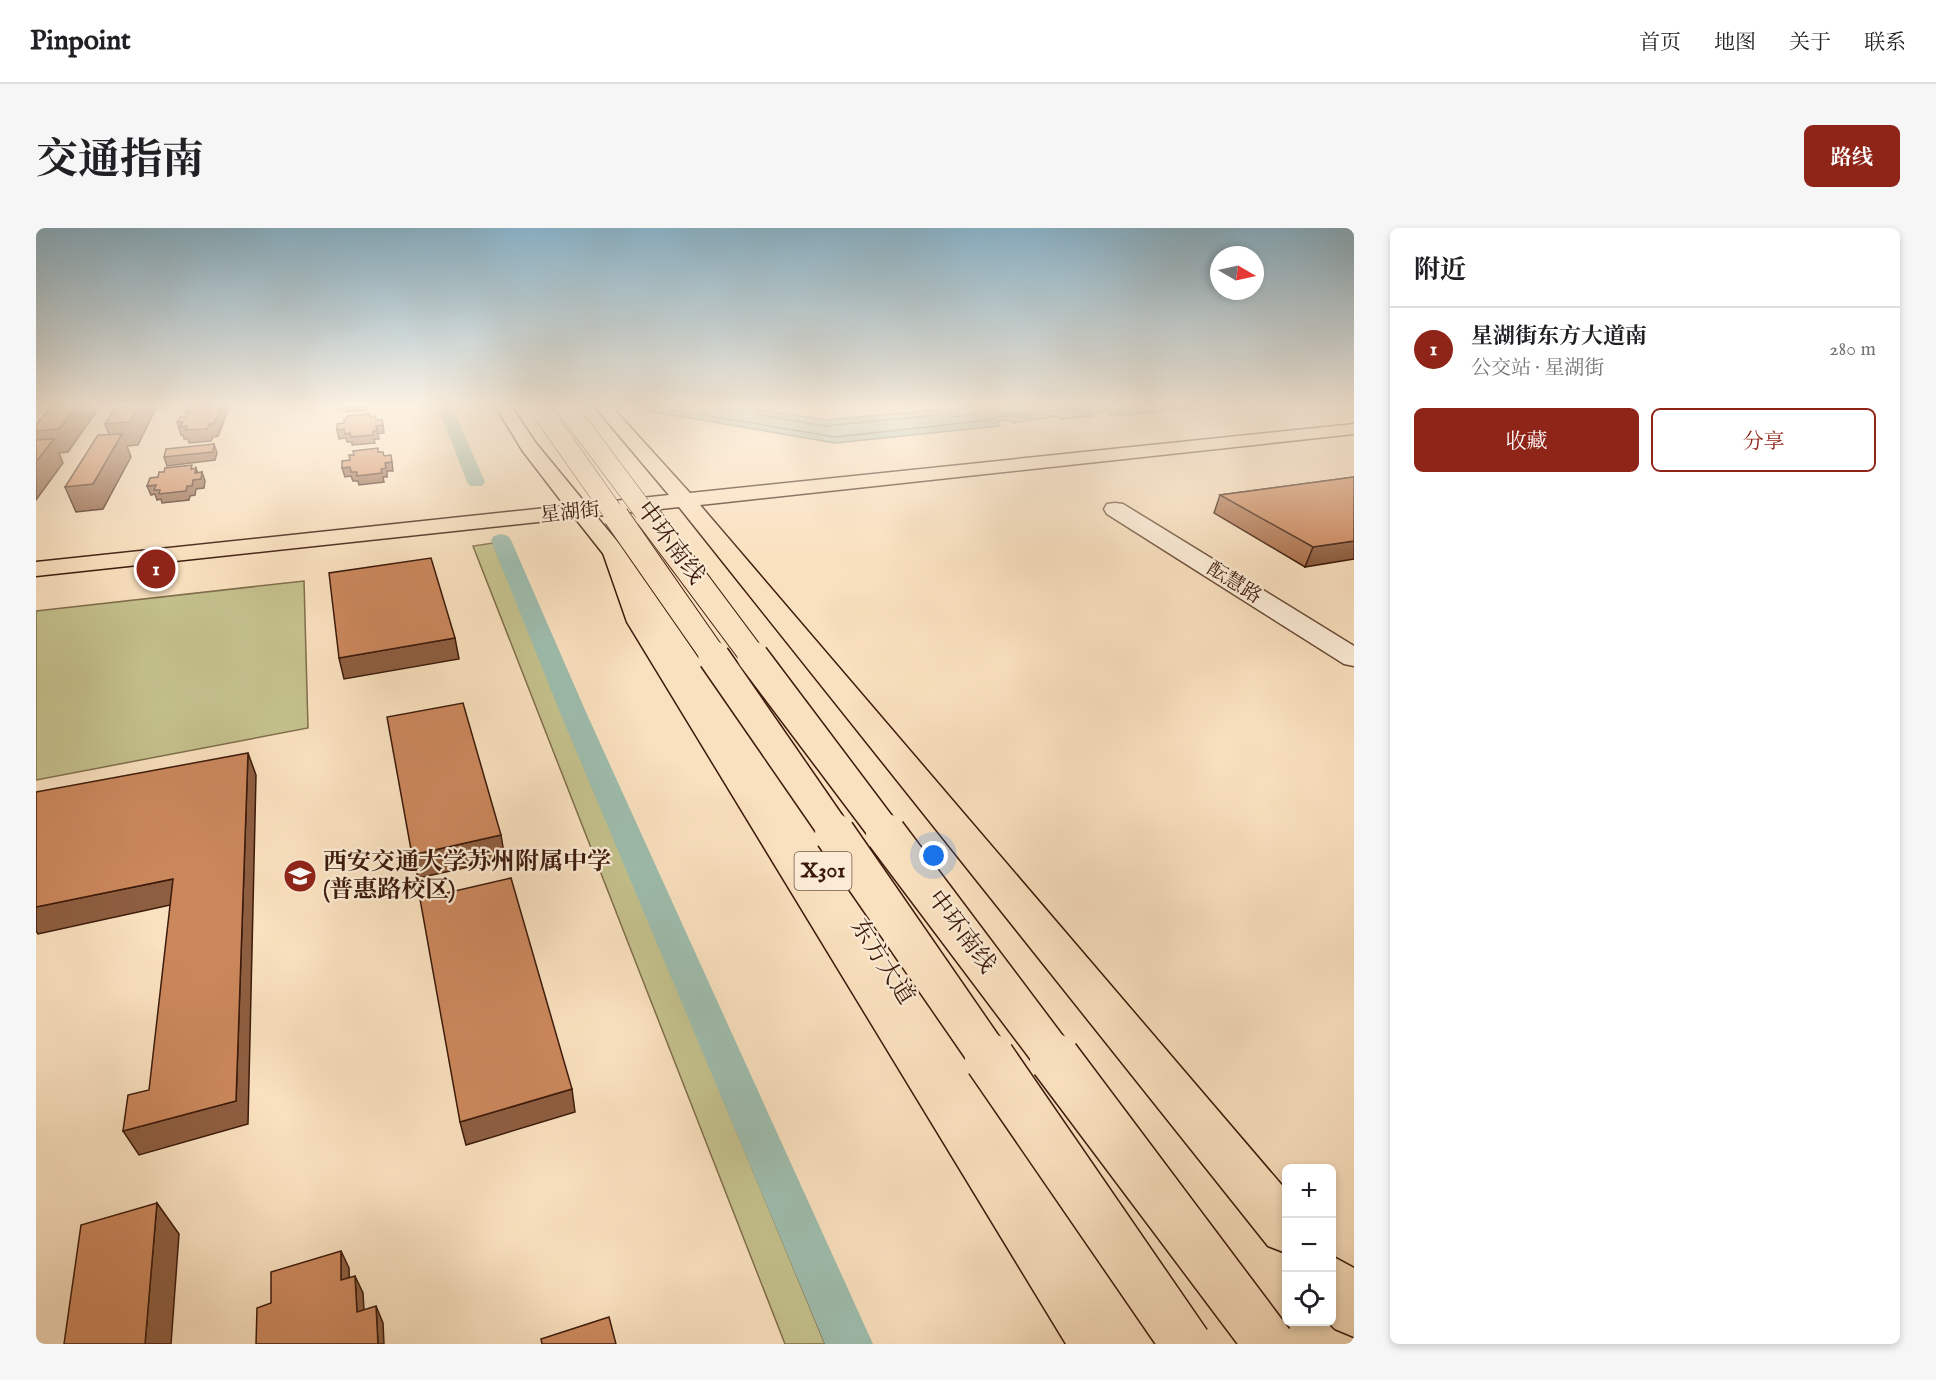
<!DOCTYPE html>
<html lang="zh">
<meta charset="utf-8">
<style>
:root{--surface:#fff;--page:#f6f6f6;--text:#202124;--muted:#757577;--line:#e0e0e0;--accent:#8f2418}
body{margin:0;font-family:"IM FELL English","Noto Serif SC",serif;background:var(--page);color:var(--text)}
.controls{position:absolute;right:18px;bottom:18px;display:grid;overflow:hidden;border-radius:9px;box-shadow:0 3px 9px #0003}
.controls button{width:54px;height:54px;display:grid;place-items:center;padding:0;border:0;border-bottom:2px solid var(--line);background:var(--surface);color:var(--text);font:30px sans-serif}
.compass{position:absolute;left:1174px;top:18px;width:54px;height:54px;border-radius:50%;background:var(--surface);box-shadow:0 3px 9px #0003;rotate:99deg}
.you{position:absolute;left:898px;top:628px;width:21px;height:21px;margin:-15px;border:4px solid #fff;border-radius:50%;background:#1a73e8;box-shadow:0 0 0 9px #1a73e833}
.badge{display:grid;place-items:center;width:39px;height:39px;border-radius:50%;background:var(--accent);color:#fff;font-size:20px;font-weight:700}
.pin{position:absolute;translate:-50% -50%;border:3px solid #fff;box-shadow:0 2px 6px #0006}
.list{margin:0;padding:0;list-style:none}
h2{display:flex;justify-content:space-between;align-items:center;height:78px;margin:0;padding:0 24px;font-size:26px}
h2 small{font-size:20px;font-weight:400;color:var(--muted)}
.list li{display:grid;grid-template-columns:39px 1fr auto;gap:18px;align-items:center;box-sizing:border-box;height:84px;padding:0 24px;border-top:2px solid var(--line)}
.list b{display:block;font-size:22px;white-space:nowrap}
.list p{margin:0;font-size:20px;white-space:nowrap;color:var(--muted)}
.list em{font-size:20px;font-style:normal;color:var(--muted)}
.actions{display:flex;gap:12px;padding:18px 24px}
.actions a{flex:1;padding:14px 0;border:2px solid var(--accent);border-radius:9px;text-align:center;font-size:21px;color:var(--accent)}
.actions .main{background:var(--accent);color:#fff}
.icon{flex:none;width:33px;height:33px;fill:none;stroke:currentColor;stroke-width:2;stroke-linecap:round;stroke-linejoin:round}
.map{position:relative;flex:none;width:1318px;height:1116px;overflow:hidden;border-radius:9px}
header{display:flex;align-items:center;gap:36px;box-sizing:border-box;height:84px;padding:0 30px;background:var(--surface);border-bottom:2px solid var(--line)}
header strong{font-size:28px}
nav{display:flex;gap:33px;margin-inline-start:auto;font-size:21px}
.intro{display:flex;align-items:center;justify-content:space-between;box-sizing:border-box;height:144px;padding:0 36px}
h1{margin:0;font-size:42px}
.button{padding:15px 27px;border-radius:9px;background:var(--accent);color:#fff;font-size:21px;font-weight:700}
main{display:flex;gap:36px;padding:0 36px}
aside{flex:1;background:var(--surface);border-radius:9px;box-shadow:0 3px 9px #0003}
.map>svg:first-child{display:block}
.green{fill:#c4c18d;stroke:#806e4c;stroke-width:1.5}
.water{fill:#9ebdae;stroke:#777c6d;stroke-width:1.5}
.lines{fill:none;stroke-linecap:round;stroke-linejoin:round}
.shore{stroke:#6d6c5c;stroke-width:1.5}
.canal{fill:#9ebdae;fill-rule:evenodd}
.minor-casing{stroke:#6b4c38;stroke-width:3}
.major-casing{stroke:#3c1a0b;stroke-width:3}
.highway-casing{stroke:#3c1a0b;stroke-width:3}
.minor{fill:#fbebd5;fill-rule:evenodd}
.major{fill:#f9e0be;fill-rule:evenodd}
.highway{fill:#f9e0be;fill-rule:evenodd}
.highway-bridge-far4-casing{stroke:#3c1a0b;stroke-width:21;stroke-linecap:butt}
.highway-bridge-far3-casing{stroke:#3c1a0b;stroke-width:27;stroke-linecap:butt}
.highway-bridge-far2-casing{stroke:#3c1a0b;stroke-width:34;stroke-linecap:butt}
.highway-bridge-far1-casing{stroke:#3c1a0b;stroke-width:43;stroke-linecap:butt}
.highway-bridge-casing{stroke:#3c1a0b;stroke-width:53;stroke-linecap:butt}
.highway-bridge-far4{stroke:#f9e0be;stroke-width:20}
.highway-bridge-far3{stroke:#f9e0be;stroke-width:25}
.highway-bridge-far2{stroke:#f9e0be;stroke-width:31}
.highway-bridge-far1{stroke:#f9e0be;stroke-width:40}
.highway-bridge{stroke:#f9e0be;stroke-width:50}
.wall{fill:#af744f;stroke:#3c1a0b;stroke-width:1.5}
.shaded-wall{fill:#8e5e40;stroke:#3c1a0b;stroke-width:1.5}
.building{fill:#cb875c;stroke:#3c1a0b;stroke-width:1.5}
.labels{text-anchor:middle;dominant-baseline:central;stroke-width:4.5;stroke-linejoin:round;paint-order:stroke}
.far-street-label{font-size:20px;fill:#3c1a0b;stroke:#fbebd5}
.shield{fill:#fbebd5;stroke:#755948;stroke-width:1.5}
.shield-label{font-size:22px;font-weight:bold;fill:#3c1a0b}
.street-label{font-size:24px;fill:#3c1a0b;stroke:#fbebd5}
.poi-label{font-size:24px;font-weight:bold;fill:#3c1a0b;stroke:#fbebd5;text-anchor:start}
</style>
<header>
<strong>Pinpoint</strong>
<nav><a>首页</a><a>地图</a><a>关于</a><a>联系</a></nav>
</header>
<div class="intro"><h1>交通指南</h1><a class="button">路线</a></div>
<main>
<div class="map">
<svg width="1318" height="1116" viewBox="0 0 1318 1116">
<rect width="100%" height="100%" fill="#f9e0be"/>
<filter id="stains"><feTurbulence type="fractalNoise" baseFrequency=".00333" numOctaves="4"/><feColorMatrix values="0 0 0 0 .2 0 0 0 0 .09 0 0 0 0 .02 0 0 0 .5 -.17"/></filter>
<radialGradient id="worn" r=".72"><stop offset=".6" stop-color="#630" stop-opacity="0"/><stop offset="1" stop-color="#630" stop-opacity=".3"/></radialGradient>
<g class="green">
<polygon points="457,315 789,1116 749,1116 437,318"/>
<polygon points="268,353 272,500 0,552 0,383"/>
</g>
<polygon class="water" points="609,179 710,179 789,192 932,179 1176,179 1076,188 1069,183 1053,185 1057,188 1025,191 1020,188 977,195 973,192 960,194 964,198 799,215 613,183"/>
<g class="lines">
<g class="shore">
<polyline points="620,179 799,209 955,192 965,188 987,188 1008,183 1042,182 1057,179"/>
<polyline points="720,179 721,184 725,187 789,198 901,187 906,185 907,179"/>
<polyline points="915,179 914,187 917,189 951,185 961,180 992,179"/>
</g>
<g class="canal">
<polygon points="402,179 416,179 449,254 446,258 434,258 431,254"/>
<polygon points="465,306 472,308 475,312 549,482 837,1116 789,1116 523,482 455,312 458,308"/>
</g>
<g class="minor-casing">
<polygon id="minor" points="1079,275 1087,276 1318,418 1318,438 1308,436 1071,286 1068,281 1071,276"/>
</g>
<g class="major-casing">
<g id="major">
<polygon points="460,179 476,179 499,214 550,276 633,267 559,179 576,179 654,265 1318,196 1318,206 664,277 1250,962 1250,1025 1232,1018 643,279 560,288 591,325 1116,1096 1124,1116 1064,1116 569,328 539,290 0,348 0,334 529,278 486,222"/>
<polygon points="1296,1028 1318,1040 1318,1109 1299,1101 1292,1094 1296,1094"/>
</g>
</g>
<g class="highway-casing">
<polygon id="highway" points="579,318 587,320 591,325 617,394 1082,1096 1090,1116 1030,1116 591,394 567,325 571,320"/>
</g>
<use href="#minor" class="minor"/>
<use href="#major" class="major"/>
<use href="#highway" class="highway"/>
<g class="highway-bridge-far4-casing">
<g id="highway-bridge-far4">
<polyline points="503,179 581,290"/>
<polyline points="530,179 613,290"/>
</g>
</g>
<g class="highway-bridge-far3-casing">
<g id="highway-bridge-far3">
<polyline points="580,288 679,430"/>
<polyline points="612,288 718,430"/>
</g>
</g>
<g class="highway-bridge-far2-casing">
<g id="highway-bridge-far2">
<polyline points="678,429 801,607"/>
<polyline points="717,429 851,607"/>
</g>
</g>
<g class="highway-bridge-far1-casing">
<g id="highway-bridge-far1">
<polyline points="799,606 955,832"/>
<polyline points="850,606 1020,832"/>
</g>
</g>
<g class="highway-bridge-casing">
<g id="highway-bridge">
<polyline points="954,831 1150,1116"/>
<polyline points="1019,831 1233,1116"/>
</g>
</g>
<use href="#highway-bridge-far4" class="highway-bridge-far4"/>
<use href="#highway-bridge-far3" class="highway-bridge-far3"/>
<use href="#highway-bridge-far2" class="highway-bridge-far2"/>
<use href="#highway-bridge-far1" class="highway-bridge-far1"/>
<use href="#highway-bridge" class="highway-bridge"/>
</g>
<polygon class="wall" points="1318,249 1269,339 1178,285 1184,267"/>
<g class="shaded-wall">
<polygon points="40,179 57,179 60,184 32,224 23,225 27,235 0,272 0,203"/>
<polygon points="102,179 120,179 120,180 102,217 91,218 95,229 67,281 40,284 29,259 78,219 69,196"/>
<polygon points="148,179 153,179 152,191"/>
<polygon points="185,179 193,179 193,180 182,208 177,209 175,213 153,215 152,211 148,211 147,207 145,207 141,194 180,181"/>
<polygon points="303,179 334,179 330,179 330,182 310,184 309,181 304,182"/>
<polygon points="347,197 348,205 342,206 340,198"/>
<polygon points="308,201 341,202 343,211 338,211 339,215 316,217 316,214 311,214 310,210 303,211 301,202"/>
<polygon points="178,216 181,225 179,232 131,238 128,229"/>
<polygon points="356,234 357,243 351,243 351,249 347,249 348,254 323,257 322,253 317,253 315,248 309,249 306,240 314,239 345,241 349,235"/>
<polygon points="160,240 163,249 166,244 169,253 168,260 160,261 159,267 154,268 153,272 126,275 125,271 121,272 119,266 115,267 111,258 120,257 124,262 151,258 159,245"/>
<polygon points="1318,313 1318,331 1269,339 1277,319"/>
<polygon points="419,410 423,431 308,451 303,430"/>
<polygon points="212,525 220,547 212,896 103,927 87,903 200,873"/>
<polygon points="465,607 469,631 382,650 376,627"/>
<polygon points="137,651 148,674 2,706 0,703 0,679"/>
<polygon points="536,861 539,884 430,917 424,894"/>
<polygon points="121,975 143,1006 135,1116 109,1116"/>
<polygon points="305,1023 313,1040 314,1069 305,1052"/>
<polygon points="319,1048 327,1065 329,1100 321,1084"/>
<polygon points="340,1078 347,1095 348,1116 342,1116"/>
</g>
<g class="building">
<polygon points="15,179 40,179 23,201 0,203 0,197"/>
<polygon points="80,179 102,179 94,194 69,196"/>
<polygon points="148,179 185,179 184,181 180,181 184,182 178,196 173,196 171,201 149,202 151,198 144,199 147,194 141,194 144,189 149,189 151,185 157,183 151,183 153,179"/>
<polygon points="334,186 334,189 339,188 340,192 346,192 347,197 340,198 341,202 337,203 337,207 315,209 314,205 309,206 308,201 301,202 301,196 308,195 308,192 311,191 311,188"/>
<polygon points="86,206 57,256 29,259 62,207"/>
<polygon points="18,211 0,234 0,212"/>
<polygon points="178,216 177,224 128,229 130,221"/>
<polygon points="342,220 342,224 347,224 348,228 355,227 356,234 349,235 350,240 345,241 346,245 321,248 321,244 315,244 314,239 306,240 306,233 314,232 313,227 318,227 317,223"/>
<polygon points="156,237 155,241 160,240 159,245 166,244 165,251 157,252 156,258 151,258 150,263 123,266 124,262 118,262 120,257 111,258 114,250 122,249 123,244 128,244 129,240"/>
<polygon points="1318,249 1318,313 1277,319 1184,267"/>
<polygon points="395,330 419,410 303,430 293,345"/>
<polygon points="427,475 465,607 376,627 351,489"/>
<polygon points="212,525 200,873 87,903 92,867 113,862 137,651 0,679 0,564"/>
<polygon points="475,650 536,861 424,894 384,671"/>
<polygon points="121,975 109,1116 28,1116 45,997"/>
<polygon points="305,1023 305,1052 319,1048 321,1084 340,1078 342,1116 220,1116 221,1080 235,1075 235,1044"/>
<polygon points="573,1089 580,1116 506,1116 505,1111"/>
</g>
<linearGradient id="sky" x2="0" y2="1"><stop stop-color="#8ab8d1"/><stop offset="0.53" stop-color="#fcf1e2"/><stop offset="1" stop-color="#fcf1e2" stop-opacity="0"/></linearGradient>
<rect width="1318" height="335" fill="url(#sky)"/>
<defs>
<g id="school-disc" transform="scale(1.725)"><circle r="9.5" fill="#8f2418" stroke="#fbebd5"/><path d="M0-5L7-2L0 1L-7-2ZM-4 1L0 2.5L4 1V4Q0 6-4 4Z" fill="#fff"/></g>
</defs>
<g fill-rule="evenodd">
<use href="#school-disc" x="264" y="648"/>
</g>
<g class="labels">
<g class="far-street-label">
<text transform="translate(534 285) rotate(-6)">星湖街</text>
<text transform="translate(1198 355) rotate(32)">酝慧路</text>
</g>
<rect class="shield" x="758.5" y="624" width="57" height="38" rx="4.5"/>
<g class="shield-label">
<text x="787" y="643">X301</text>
</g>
<g class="street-label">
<text transform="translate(634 315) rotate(53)">中环南线</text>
<text transform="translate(925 704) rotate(53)">中环南线</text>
<text transform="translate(846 734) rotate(57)">东方大道</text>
</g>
<g class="poi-label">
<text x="287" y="634">西安交通大学苏州附属中学<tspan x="287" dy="28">(普惠路校区)</tspan></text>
</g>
</g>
<rect width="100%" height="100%" filter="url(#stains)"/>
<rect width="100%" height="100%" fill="url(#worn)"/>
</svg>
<div class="controls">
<button>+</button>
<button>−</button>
<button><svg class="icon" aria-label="locate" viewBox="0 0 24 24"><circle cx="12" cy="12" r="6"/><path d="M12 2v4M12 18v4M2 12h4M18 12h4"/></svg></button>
</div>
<svg class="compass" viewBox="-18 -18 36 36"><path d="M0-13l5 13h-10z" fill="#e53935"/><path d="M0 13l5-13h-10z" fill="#757577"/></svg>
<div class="you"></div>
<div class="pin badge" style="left:120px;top:341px">1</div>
</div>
<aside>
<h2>附近<small></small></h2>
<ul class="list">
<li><span class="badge">1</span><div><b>星湖街东方大道南</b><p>公交站 · 星湖街</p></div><em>280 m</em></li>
</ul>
<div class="actions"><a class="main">收藏</a><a>分享</a></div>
</aside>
</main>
